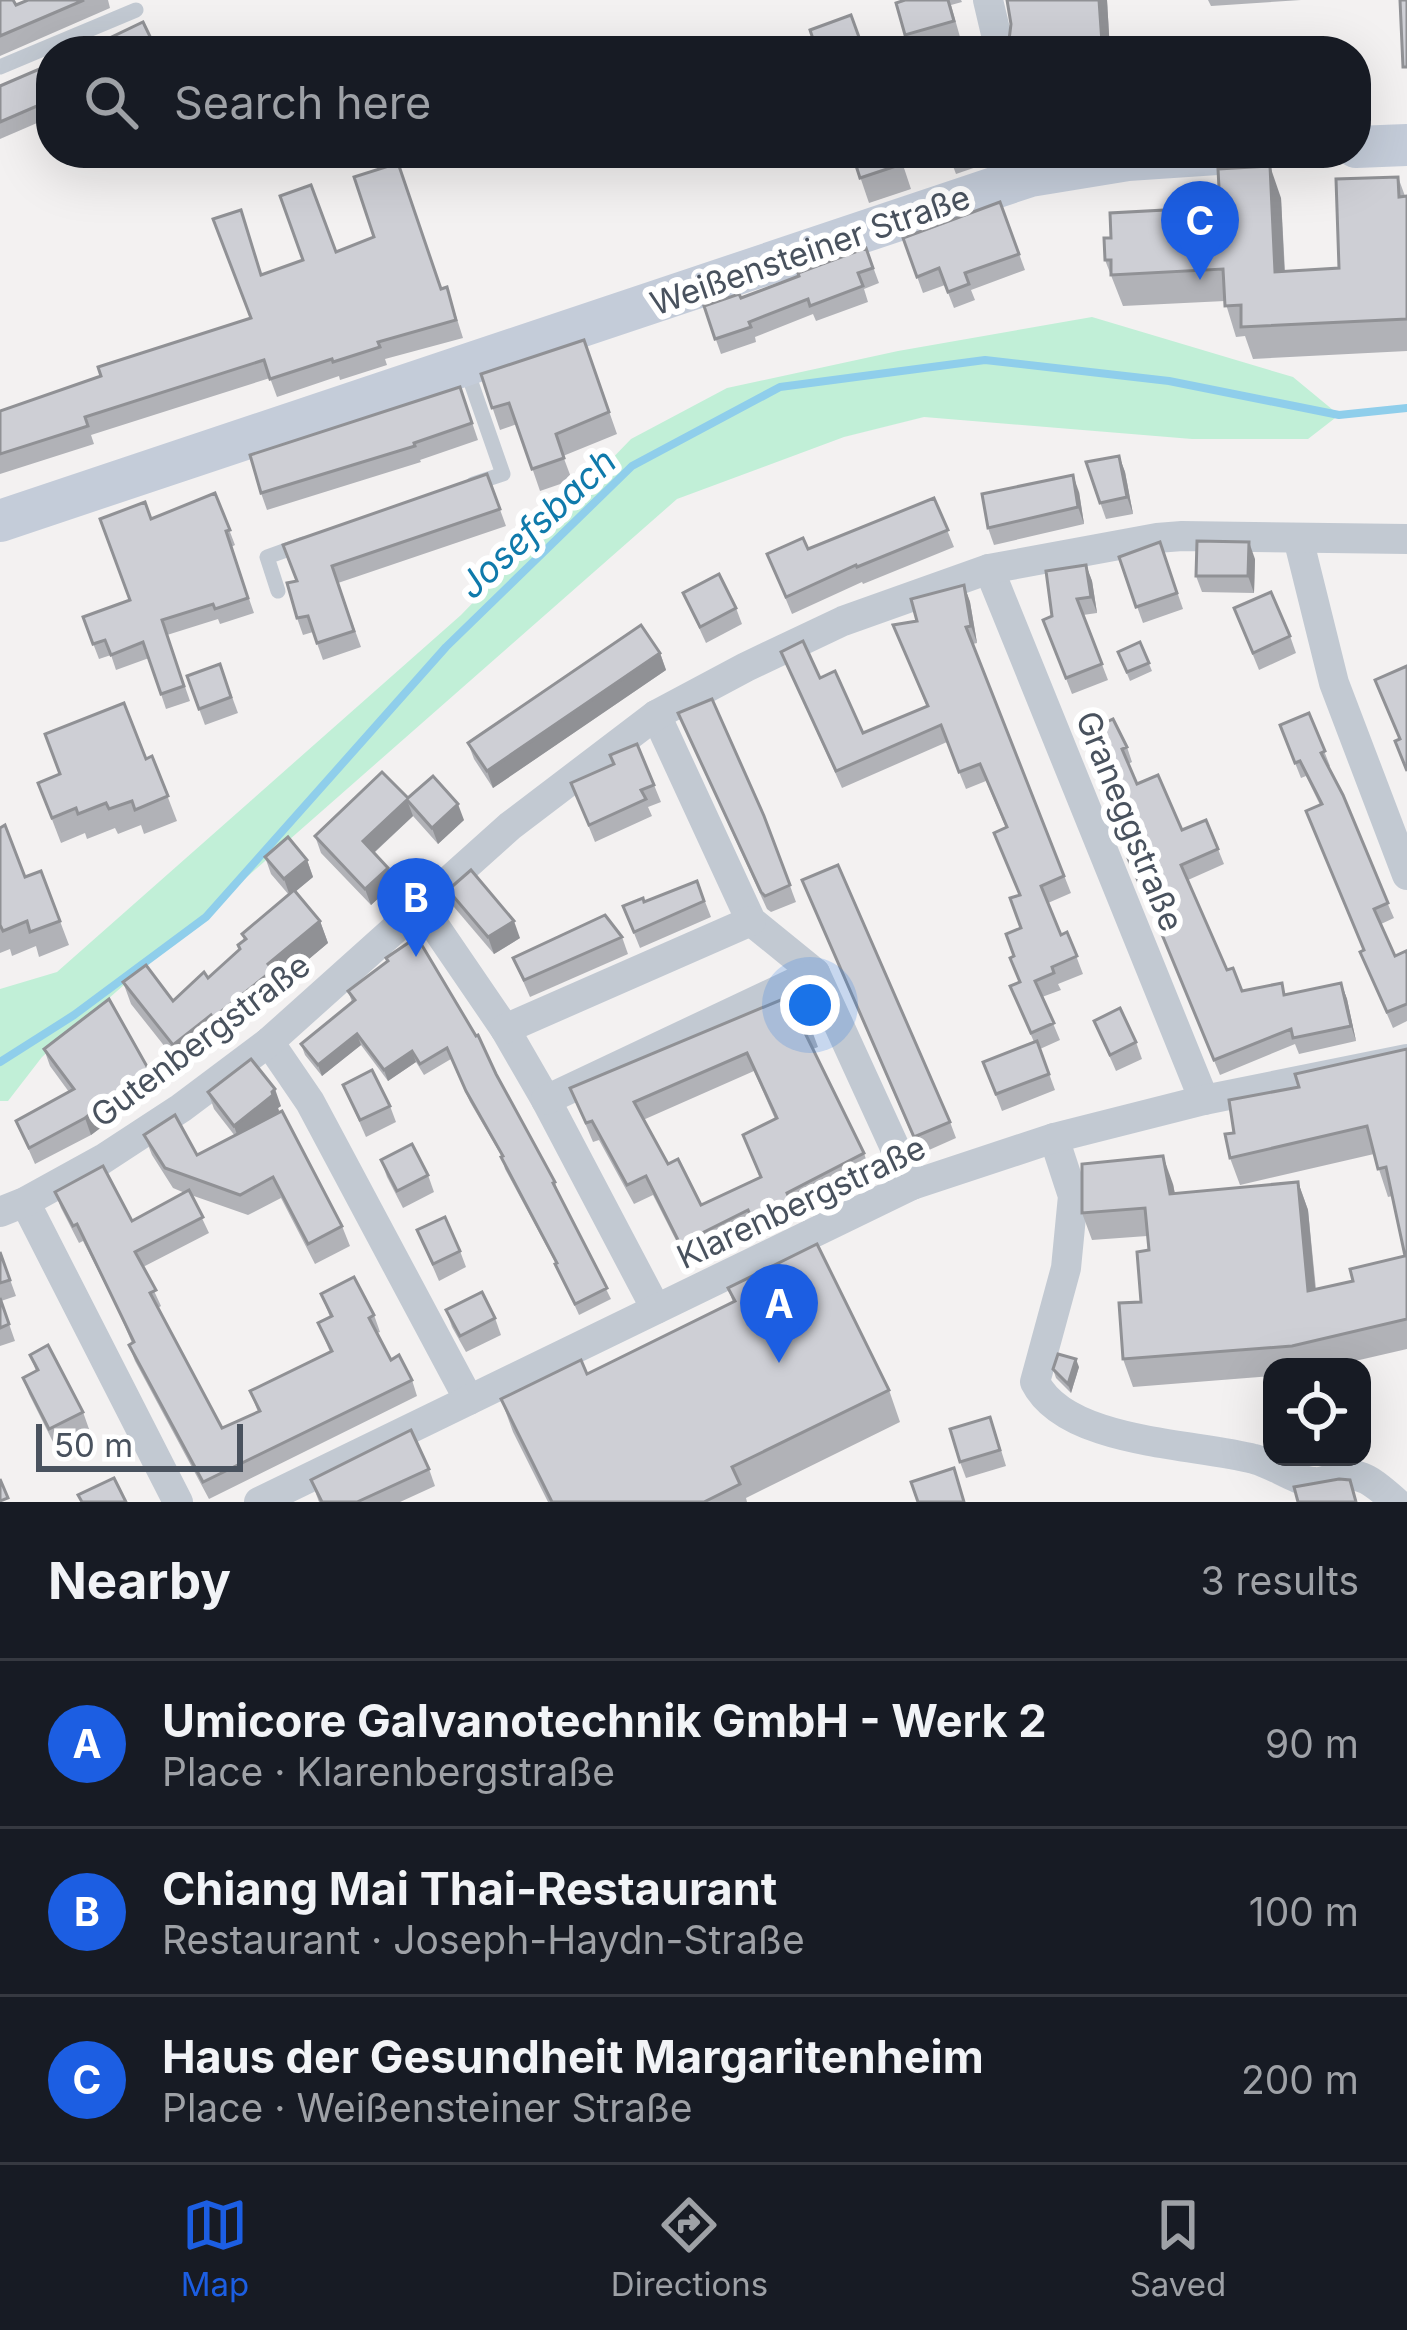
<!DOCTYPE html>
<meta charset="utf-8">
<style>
:root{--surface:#171b24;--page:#242831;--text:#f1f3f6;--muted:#9ea1a6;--line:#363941;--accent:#1c5ee2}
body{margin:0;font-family:Inter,sans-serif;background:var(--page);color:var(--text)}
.controls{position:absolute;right:36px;bottom:36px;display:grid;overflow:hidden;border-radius:24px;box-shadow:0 12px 48px #0002}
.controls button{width:108px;height:108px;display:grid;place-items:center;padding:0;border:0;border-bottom:3px solid var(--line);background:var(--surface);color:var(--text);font:60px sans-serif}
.scale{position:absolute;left:36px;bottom:30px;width:207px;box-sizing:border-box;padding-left:12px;border:6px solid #49525e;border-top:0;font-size:33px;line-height:42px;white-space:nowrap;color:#49525e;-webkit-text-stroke:9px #fff;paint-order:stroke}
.you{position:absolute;left:810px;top:1005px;width:42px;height:42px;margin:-30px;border:9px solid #fff;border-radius:50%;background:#1a73e8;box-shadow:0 0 0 18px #1a73e833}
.badge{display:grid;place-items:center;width:78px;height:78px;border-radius:50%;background:var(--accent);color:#fff;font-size:39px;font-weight:700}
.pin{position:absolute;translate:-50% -99px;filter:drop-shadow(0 3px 6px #0008)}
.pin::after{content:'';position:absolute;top:63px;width:42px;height:36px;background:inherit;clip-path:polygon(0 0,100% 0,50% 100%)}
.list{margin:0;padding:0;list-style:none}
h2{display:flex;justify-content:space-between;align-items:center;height:156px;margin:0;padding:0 48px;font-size:51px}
h2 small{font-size:39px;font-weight:400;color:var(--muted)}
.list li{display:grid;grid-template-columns:78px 1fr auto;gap:36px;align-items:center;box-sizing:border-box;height:168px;padding:0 48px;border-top:3px solid var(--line)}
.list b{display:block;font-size:45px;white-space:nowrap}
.list p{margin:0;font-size:39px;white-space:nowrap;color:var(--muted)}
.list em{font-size:39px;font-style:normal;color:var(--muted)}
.icon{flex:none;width:66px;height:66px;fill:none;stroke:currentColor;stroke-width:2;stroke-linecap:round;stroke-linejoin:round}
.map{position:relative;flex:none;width:1407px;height:1502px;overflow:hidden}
.search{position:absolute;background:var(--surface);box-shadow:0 12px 48px #0002;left:36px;right:36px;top:36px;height:132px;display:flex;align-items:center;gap:30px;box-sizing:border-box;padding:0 42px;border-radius:48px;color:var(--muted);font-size:45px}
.sheet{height:660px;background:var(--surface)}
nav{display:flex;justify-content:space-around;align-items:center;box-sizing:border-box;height:168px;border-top:3px solid var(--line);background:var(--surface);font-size:33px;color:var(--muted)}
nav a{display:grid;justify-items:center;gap:6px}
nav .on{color:var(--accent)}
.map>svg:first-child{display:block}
.green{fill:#c1efd7}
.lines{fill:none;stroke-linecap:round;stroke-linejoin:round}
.stream{stroke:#8fceeb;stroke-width:8}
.service{stroke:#c2c9d2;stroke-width:15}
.minor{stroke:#c2c9d2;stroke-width:30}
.secondary{stroke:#c4ccd9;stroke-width:42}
.wall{fill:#b1b2b7;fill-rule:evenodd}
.shaded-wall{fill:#909195}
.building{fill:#cecfd5;stroke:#909195;stroke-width:3;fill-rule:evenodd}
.labels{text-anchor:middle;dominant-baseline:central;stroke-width:12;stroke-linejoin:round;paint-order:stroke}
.street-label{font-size:33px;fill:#49525e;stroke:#fff}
.water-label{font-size:36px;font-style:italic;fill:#0f7aab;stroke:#fff}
</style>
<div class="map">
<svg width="1407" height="1502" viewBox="0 0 1407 1502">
<rect width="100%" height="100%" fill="#f3f1f1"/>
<polygon class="green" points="1092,317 1293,377 1339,415 1308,439 1192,439 924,417 844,437 677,499 42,1057 8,1101 0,1101 0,989 57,972 461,615 631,439 727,388 898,351"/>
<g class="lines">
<polyline class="stream" points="0,1062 74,1015 206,917 446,647 632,466 780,387 985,360 1169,381 1339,415 1407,408"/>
<g class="service">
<polyline points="0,67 136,10"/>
<polyline points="466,368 503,474 473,484"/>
<polyline points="278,591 267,557 303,544"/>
</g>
<g class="minor">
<polyline points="988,0 1000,51"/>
<polyline points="1298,538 1334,683 1407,875"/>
<polyline points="989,569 1204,1100"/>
<polyline points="656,715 751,921 815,973 912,1185"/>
<polyline points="421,906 505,1029 546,1100 656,1309"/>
<polyline points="505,1029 751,921"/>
<polyline points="269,1042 310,1102 469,1400"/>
<polyline points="546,1100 815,973"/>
<path d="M 1054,1138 L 1073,1196 L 1066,1268 L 1035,1382 C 1066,1444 1193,1443 1254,1459 C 1272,1463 1297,1482 1314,1482 C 1322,1483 1333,1478 1341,1476 C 1365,1471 1379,1488 1396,1502"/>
<polyline points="25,1202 178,1502"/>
<polyline points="0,1212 25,1202 103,1159 181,1108 269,1042 510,826 656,715 746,667 843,621 989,569 1157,538 1182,536 1407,539"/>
<polyline points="259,1502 912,1185 1054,1138 1204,1100 1407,1059"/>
</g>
<g class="secondary">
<polyline points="1356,147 1407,145"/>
<polyline points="0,521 1030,176 1128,160 1232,153"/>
</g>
</g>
<g class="wall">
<polygon points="0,0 16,5 28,0 108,0 110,8 0,56"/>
<polygon points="905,0 961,0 962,2 951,5 960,37 911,51 905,35"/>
<polygon points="1007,0 1107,0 1110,51 1009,51 1011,24"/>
<polygon points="1208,0 1301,0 1211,6"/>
<polygon points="51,64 51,117 0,139 0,86"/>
<polygon points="852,153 899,153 911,189 869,203"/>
<polygon points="948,153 988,153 991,162 956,174"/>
<polygon points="1398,177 1405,196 1407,196 1407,351 1253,359 1245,336 1236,337 1225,301 1123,306 1105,260 1111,238 1220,207 1281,198 1285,271 1339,268"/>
<polygon points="1000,202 1025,270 971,290 975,300 954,308 945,285 923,293 903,238"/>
<polygon points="866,248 879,283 864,289 868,302 816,321 813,314 755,337 756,342 721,354 704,306 741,298"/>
<polygon points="336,252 441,289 447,287 463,338 385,359 387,365 340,380 339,376 277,397 270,378 91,435 94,444 0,474 0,411 101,376 250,318 262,275"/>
<polygon points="584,340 617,434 563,456 572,480 540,491 517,424 500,430 481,374"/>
<polygon points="460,387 478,440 420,460 421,462 267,510 261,493"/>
<polygon points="1119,456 1125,472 1133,514 1106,519 1086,462"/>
<polygon points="487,474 506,526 338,583 361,647 323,660 313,632 303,635 297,618 296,582"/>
<polygon points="1079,492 1084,524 994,545 988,528"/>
<polygon points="215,493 235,545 231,547 254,613 220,624 218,619 167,635 190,701 166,709 149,658 116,670 111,655 99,659 83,617 130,600 151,519"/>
<polygon points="934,498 954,547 863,584 862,582 792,614 767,554 808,549"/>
<polygon points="1160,542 1183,609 1143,623 1119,557"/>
<polygon points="1255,559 1254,593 1202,592 1196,576"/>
<polygon points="1086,565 1092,581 1097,613 1083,615 1108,680 1072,694 1043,620 1052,616"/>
<polygon points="964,585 970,602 977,643 973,644 1071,893 1048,903 1061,935 1067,932 1083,974 1058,984 1061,990 1042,997 1060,1040 1040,1049 1055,1090 1002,1111 983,1062 1034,1042 1010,986 1019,982 1014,956 1021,928 1019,895 1006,828 986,781 966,789 947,742 842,788 781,652 820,678 863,733 927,707 893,625 917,621"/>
<polygon points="683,593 736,608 742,624 706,643"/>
<polygon points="1234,608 1290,636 1296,653 1259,670"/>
<polygon points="1140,642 1152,671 1130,681 1118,652"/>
<polygon points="660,653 666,670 493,788 474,759 468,743"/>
<polygon points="220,664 238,713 205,725 187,676"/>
<polygon points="678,713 764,816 796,902 771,912 767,909"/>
<polygon points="1309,713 1330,766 1328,767 1394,918 1381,924 1395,956 1407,954 1407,1021 1393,1028 1360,952 1364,951 1320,805 1306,776 1301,778 1280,725"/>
<polygon points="1080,735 1127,747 1132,762 1128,764 1137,784 1182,830 1218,849 1224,864 1188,880 1227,970 1242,991 1286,995 1341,983 1347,999 1356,1041 1299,1054 1295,1044 1220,1075 1152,911 1139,887 1099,784 1101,783"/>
<polygon points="152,756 177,821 144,834 141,825 118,834 115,828 87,839 85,833 61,843 38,783"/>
<polygon points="571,783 654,785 661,802 648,807 652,816 595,842"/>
<polygon points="408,798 464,820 438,844 413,816 374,853 394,884 371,905 321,853 315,836"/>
<polygon points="0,828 25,877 41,871 69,945 39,957 36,946 12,956 10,949 0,953"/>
<polygon points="265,857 307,860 313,877 295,892 320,921 328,943 278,985 281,992 221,1040 219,1037 181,1067 131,1004 123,982 173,1001 208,978 239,949 244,940 242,934 289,895 271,874"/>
<polygon points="802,880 950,1122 956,1138 920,1154"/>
<polygon points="697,881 711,917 640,948 623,906 644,902"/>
<polygon points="448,890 520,938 494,954 454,907"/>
<polygon points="622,937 628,954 530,997 513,958"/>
<polygon points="348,991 496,1074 555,1182 558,1193 611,1299 579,1315 556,1264 505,1169 502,1157 470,1102 451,1059 424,1075 416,1062 388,1081 361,1045 322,1076 305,1055 301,1044 352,1002"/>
<polygon points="1094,1021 1136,1042 1142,1059 1116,1071"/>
<path d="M 811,1028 L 818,1047 L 813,1049 L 864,1153 L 870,1172 L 794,1211 L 797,1219 L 759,1238 L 754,1229 L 687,1262 L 653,1195 L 634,1204 L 599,1140 L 593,1142 L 570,1088 ZM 754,1071 L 775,1119 L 743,1135 L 760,1178 L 701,1205 L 668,1164 L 643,1120 Z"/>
<polygon points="44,1049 155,1087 91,1135 35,1164 16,1121 69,1092 50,1066"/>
<polygon points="1407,1049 1407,1349 1329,1367 1272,1367 1272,1376 1133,1387 1123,1359 1141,1302 1149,1250 1147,1236 1092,1240 1082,1213 1173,1184 1175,1194 1298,1182 1308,1210 1316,1289 1353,1281 1405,1256 1392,1196 1388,1197 1374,1154 1240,1185 1230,1158 1234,1133 1299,1087"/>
<polygon points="343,1085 390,1106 396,1122 366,1137"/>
<polygon points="208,1092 281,1106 278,1108 279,1111 275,1115 342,1226 350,1246 315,1264 281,1198 248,1215 191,1195 209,1233 143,1267 161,1306 158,1308 222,1428 258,1412 250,1391 330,1352 318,1323 330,1317 321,1294 374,1315 380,1332 377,1333 391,1360 412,1380 417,1396 209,1499 135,1361 129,1345 132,1343 118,1310 83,1241 79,1243 61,1208 55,1192 132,1221 185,1193 173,1188 152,1155 144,1135 197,1155 235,1136 214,1109"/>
<polygon points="381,1160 428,1175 434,1192 403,1208 387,1177"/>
<polygon points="417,1230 460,1251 466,1267 439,1281"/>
<polygon points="0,1252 16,1296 1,1301 15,1341 0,1346"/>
<polygon points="728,1288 889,1390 900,1422 746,1498 747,1502 548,1502 513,1432 501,1399 587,1374 733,1302"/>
<polygon points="446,1310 495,1318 501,1335 466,1352 452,1327"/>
<polygon points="30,1355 83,1412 89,1429 55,1446 29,1394 23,1378 36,1371"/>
<polygon points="1079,1367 1071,1393 1056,1378 1053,1369"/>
<polygon points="996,1434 1006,1466 966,1478 960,1462"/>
<polygon points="429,1469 435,1486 400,1502 319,1502 311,1480"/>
</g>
<g class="shaded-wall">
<polygon points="1099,0 1107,0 1110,51 1105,51 1102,43"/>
<polygon points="1270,166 1281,198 1286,303 1275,272"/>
<polygon points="1119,456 1125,472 1133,514 1127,497"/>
<polygon points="1073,475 1079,492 1084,524 1078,507"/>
<polygon points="1249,542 1255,559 1254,593 1248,576"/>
<polygon points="1086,565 1092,581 1097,613 1091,597"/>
<polygon points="964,585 970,602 977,643 971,626"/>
<polygon points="660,653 666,670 493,788 487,771"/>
<polygon points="407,800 413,816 369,857 363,841"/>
<polygon points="458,804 464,820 438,844 432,828"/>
<polygon points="307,860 313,877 290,896 284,879"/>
<polygon points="388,868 394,884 371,905 365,889"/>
<polygon points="320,921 328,943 278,985 281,992 221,1040 213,1018 268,964"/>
<polygon points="514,921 520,938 494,954 488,937"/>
<polygon points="1341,983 1347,999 1356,1041 1351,1026"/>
<polygon points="211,1015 219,1037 181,1067 173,1045"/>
<polygon points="357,1034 361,1045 322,1076 318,1065"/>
<polygon points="412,1051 416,1062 388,1081 384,1070"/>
<polygon points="149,1070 155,1087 91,1135 85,1118"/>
<polygon points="275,1089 281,1106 278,1108 279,1111 240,1143 234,1126"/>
<polygon points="1163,1156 1173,1184 1180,1222 1170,1194"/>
<polygon points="1298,1182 1308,1210 1318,1319 1308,1291"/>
<polygon points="1076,1359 1079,1367 1071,1393 1068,1384"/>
</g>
<g class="building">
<polygon points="0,0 13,0 16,5 28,0 84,0 0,36"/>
<polygon points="905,0 948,0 954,21 905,35 896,3"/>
<polygon points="1007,0 1099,0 1102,43 1051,45 1053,51 1032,51 1031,46 1008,48 1011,24"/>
<polygon points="1400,0 1407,0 1407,67 1403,67"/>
<polygon points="851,15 864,51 817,51 810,30"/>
<polygon points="143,22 157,51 93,51 91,47"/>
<polygon points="51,64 51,100 0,122 0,86"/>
<polygon points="852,153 898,153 902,164 860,178"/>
<polygon points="398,163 441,289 447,287 456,320 378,342 380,347 333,362 332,359 270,379 264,360 85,417 88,426 0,454 0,411 101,376 98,367 251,318 213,219 241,210 261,275 303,260 280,196 311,185 336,252 374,237 354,177"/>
<polygon points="1270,166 1275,272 1339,268 1336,179 1398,177 1399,197 1407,196 1407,319 1241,327 1241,305 1225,306 1223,269 1111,275 1111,260 1105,260 1104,238 1111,238 1110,213 1220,207 1218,169"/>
<polygon points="1000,202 1019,254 965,273 969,284 948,292 939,268 917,277 903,238"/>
<polygon points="866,248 873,268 858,273 863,286 810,306 808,299 749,322 751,327 715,339 704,306 739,294 741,298 799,276 798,273"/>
<polygon points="584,340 609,412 556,434 564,458 532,469 509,403 492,408 481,374"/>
<polygon points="460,387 472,423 414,443 415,446 261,493 250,455"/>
<polygon points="1119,456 1127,497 1100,503 1086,462"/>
<polygon points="487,474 500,509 332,566 354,631 317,643 308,616 297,618 287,583 297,581 283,545"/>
<polygon points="1073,475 1078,507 988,528 982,494"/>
<polygon points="215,493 230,530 226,531 248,598 215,609 213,604 162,620 184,686 161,694 143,642 111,655 105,640 93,644 83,617 130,600 100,519 145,502 151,519"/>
<polygon points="934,498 948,530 857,567 856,565 786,597 767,554 803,538 808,549"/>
<polygon points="1197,541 1249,542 1248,576 1196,576"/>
<polygon points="1160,542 1177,593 1136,607 1119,557"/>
<polygon points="1086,565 1091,597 1077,599 1102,664 1066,678 1043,620 1052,616 1046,571"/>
<polygon points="719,574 736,608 700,627 683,593"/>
<polygon points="964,585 971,626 966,627 1064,876 1041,886 1061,935 1067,932 1077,956 1052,967 1054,973 1035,981 1054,1023 1031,1033 1010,986 1020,982 1010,958 1014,956 1006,934 1021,928 1010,898 1020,895 994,833 1007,827 980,764 959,772 941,725 836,771 781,652 803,641 820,678 835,671 863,733 928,706 893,625 917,621 911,599"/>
<polygon points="1271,592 1290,636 1253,653 1234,608"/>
<polygon points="641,625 660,653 487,771 468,743"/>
<polygon points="1140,642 1149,663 1127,672 1118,652"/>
<polygon points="220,664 231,697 199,709 187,676"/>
<polygon points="1407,666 1407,771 1395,741 1400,739 1375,680"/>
<polygon points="712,699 764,816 790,885 765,896 761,892 678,713"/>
<polygon points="124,703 146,759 152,756 168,796 135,810 132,801 109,809 106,803 78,814 76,808 52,818 38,783 60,774 45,734"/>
<polygon points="1309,713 1325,751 1321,753 1343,795 1388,903 1374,909 1395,956 1406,951 1407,954 1407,1004 1387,1012 1360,952 1364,950 1306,811 1322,804 1300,761 1295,763 1280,725"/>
<polygon points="1113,719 1127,747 1122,749 1137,784 1158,775 1182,830 1206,820 1218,849 1181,865 1227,970 1233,968 1242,991 1282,983 1284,995 1341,983 1351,1026 1293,1038 1291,1029 1214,1060 1146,896 1133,871 1099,784 1102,782 1080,735"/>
<polygon points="637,744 654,785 641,790 646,799 589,825 571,783 614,764 610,755"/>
<polygon points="382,772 408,798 433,776 458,804 432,828 407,800 363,841 388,868 365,889 315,836"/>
<polygon points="5,825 25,877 41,871 60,921 30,932 27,921 3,931 0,925 0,828"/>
<polygon points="288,837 307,860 284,879 265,857"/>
<polygon points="838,865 950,1122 914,1137 802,880"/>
<polygon points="471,870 514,921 488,937 448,890"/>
<polygon points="697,881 704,901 634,932 623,906 643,898 644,902"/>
<polygon points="294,890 320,921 268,964 273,970 213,1018 211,1015 173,1045 123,982 146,965 173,1001 204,972 208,978 240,949 238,945 246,939 242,934"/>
<polygon points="605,915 622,937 524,980 513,958"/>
<polygon points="417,937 476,1036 478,1035 496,1074 555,1182 553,1183 607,1288 575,1304 555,1264 557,1263 501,1157 503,1156 466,1091 447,1048 420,1064 412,1051 384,1070 357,1034 318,1065 301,1044 355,1000 348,991 388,961 386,958"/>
<path d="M 795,994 L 811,1028 L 804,1031 L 864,1153 L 787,1193 L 790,1200 L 752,1219 L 748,1210 L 680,1244 L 646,1176 L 627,1185 L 592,1121 L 586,1123 L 570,1088 ZM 747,1053 L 777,1118 L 743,1135 L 761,1177 L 701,1205 L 678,1159 L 668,1164 L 634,1102 Z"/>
<polygon points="109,999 149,1070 85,1118 29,1148 16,1121 74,1089 44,1049"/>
<polygon points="1120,1008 1136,1042 1110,1055 1094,1021"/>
<polygon points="1037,1041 1049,1074 996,1094 983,1062"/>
<polygon points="1407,1049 1407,1319 1292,1346 1123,1359 1119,1303 1141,1302 1137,1252 1149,1250 1145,1208 1082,1213 1082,1164 1163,1156 1170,1194 1298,1182 1308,1291 1353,1281 1350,1269 1405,1256 1386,1167 1378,1169 1367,1126 1230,1158 1225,1134 1234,1133 1229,1100 1299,1087 1295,1074"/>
<polygon points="251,1059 275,1089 272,1092 273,1095 234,1126 208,1092"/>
<polygon points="372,1070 390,1106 360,1120 343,1085"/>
<polygon points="282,1111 342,1226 308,1244 273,1177 240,1195 165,1168 144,1135 175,1115 197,1155"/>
<polygon points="412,1144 428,1175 397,1191 381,1160"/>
<polygon points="103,1166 132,1221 189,1190 203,1217 135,1252 156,1290 150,1293 222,1428 260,1411 250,1391 332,1351 318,1323 332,1316 321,1294 354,1277 374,1315 369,1318 391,1360 399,1355 412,1380 203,1482 129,1345 134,1342 77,1224 73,1226 55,1192"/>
<polygon points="445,1217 460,1251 433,1264 417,1230"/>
<polygon points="817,1244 889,1390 732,1467 740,1484 704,1502 552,1502 501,1399 581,1360 587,1374 735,1301 728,1288"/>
<polygon points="0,1252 10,1280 0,1283"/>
<polygon points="482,1292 495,1318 460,1336 446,1310"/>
<polygon points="0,1298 9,1324 0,1328"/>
<polygon points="48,1345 83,1412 49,1429 23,1378 38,1370 30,1355"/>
<polygon points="1058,1354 1076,1359 1068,1384 1053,1369"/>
<polygon points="990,1417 1000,1450 960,1462 950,1429"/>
<polygon points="411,1430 429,1469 357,1502 322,1502 311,1480"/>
<polygon points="954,1468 964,1502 918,1502 911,1482"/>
<polygon points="114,1478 126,1502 82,1502 78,1495"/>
<polygon points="0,1479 8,1498 0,1501"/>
<polygon points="1339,1479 1350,1480 1356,1502 1298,1502 1294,1487"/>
</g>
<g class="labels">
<g class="street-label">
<text transform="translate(810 250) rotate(-19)">Weißensteiner Straße</text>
<text transform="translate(1130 821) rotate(68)">Graneggstraße</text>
<text transform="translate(200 1040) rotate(-37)">Gutenbergstraße</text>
<text transform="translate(801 1202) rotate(-25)">Klarenbergstraße</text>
</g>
<g class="water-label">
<text transform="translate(537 523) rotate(-43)">Josefsbach</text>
</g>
</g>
</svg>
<div class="controls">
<button><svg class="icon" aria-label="locate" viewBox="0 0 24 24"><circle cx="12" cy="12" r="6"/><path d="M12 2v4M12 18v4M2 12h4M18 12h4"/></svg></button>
</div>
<div class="scale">50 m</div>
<div class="you"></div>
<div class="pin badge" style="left:779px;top:1363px">A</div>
<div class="pin badge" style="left:416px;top:957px">B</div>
<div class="pin badge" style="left:1200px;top:280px">C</div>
<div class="search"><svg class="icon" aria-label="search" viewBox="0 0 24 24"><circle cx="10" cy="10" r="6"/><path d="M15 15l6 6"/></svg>Search here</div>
</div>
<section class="sheet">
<h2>Nearby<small>3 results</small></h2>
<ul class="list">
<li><span class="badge">A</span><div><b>Umicore Galvanotechnik GmbH - Werk 2</b><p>Place · Klarenbergstraße</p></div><em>90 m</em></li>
<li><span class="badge">B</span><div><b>Chiang Mai Thai-Restaurant</b><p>Restaurant · Joseph-Haydn-Straße</p></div><em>100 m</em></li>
<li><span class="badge">C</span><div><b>Haus der Gesundheit Margaritenheim</b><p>Place · Weißensteiner Straße</p></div><em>200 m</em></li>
</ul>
</section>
<nav>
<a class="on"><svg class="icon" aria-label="map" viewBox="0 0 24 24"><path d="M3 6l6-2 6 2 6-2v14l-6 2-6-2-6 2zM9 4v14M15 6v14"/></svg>Map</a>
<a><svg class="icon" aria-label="directions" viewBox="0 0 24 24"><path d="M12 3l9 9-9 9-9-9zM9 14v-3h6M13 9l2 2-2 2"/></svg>Directions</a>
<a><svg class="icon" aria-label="saved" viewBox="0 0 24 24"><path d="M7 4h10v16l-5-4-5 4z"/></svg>Saved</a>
</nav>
